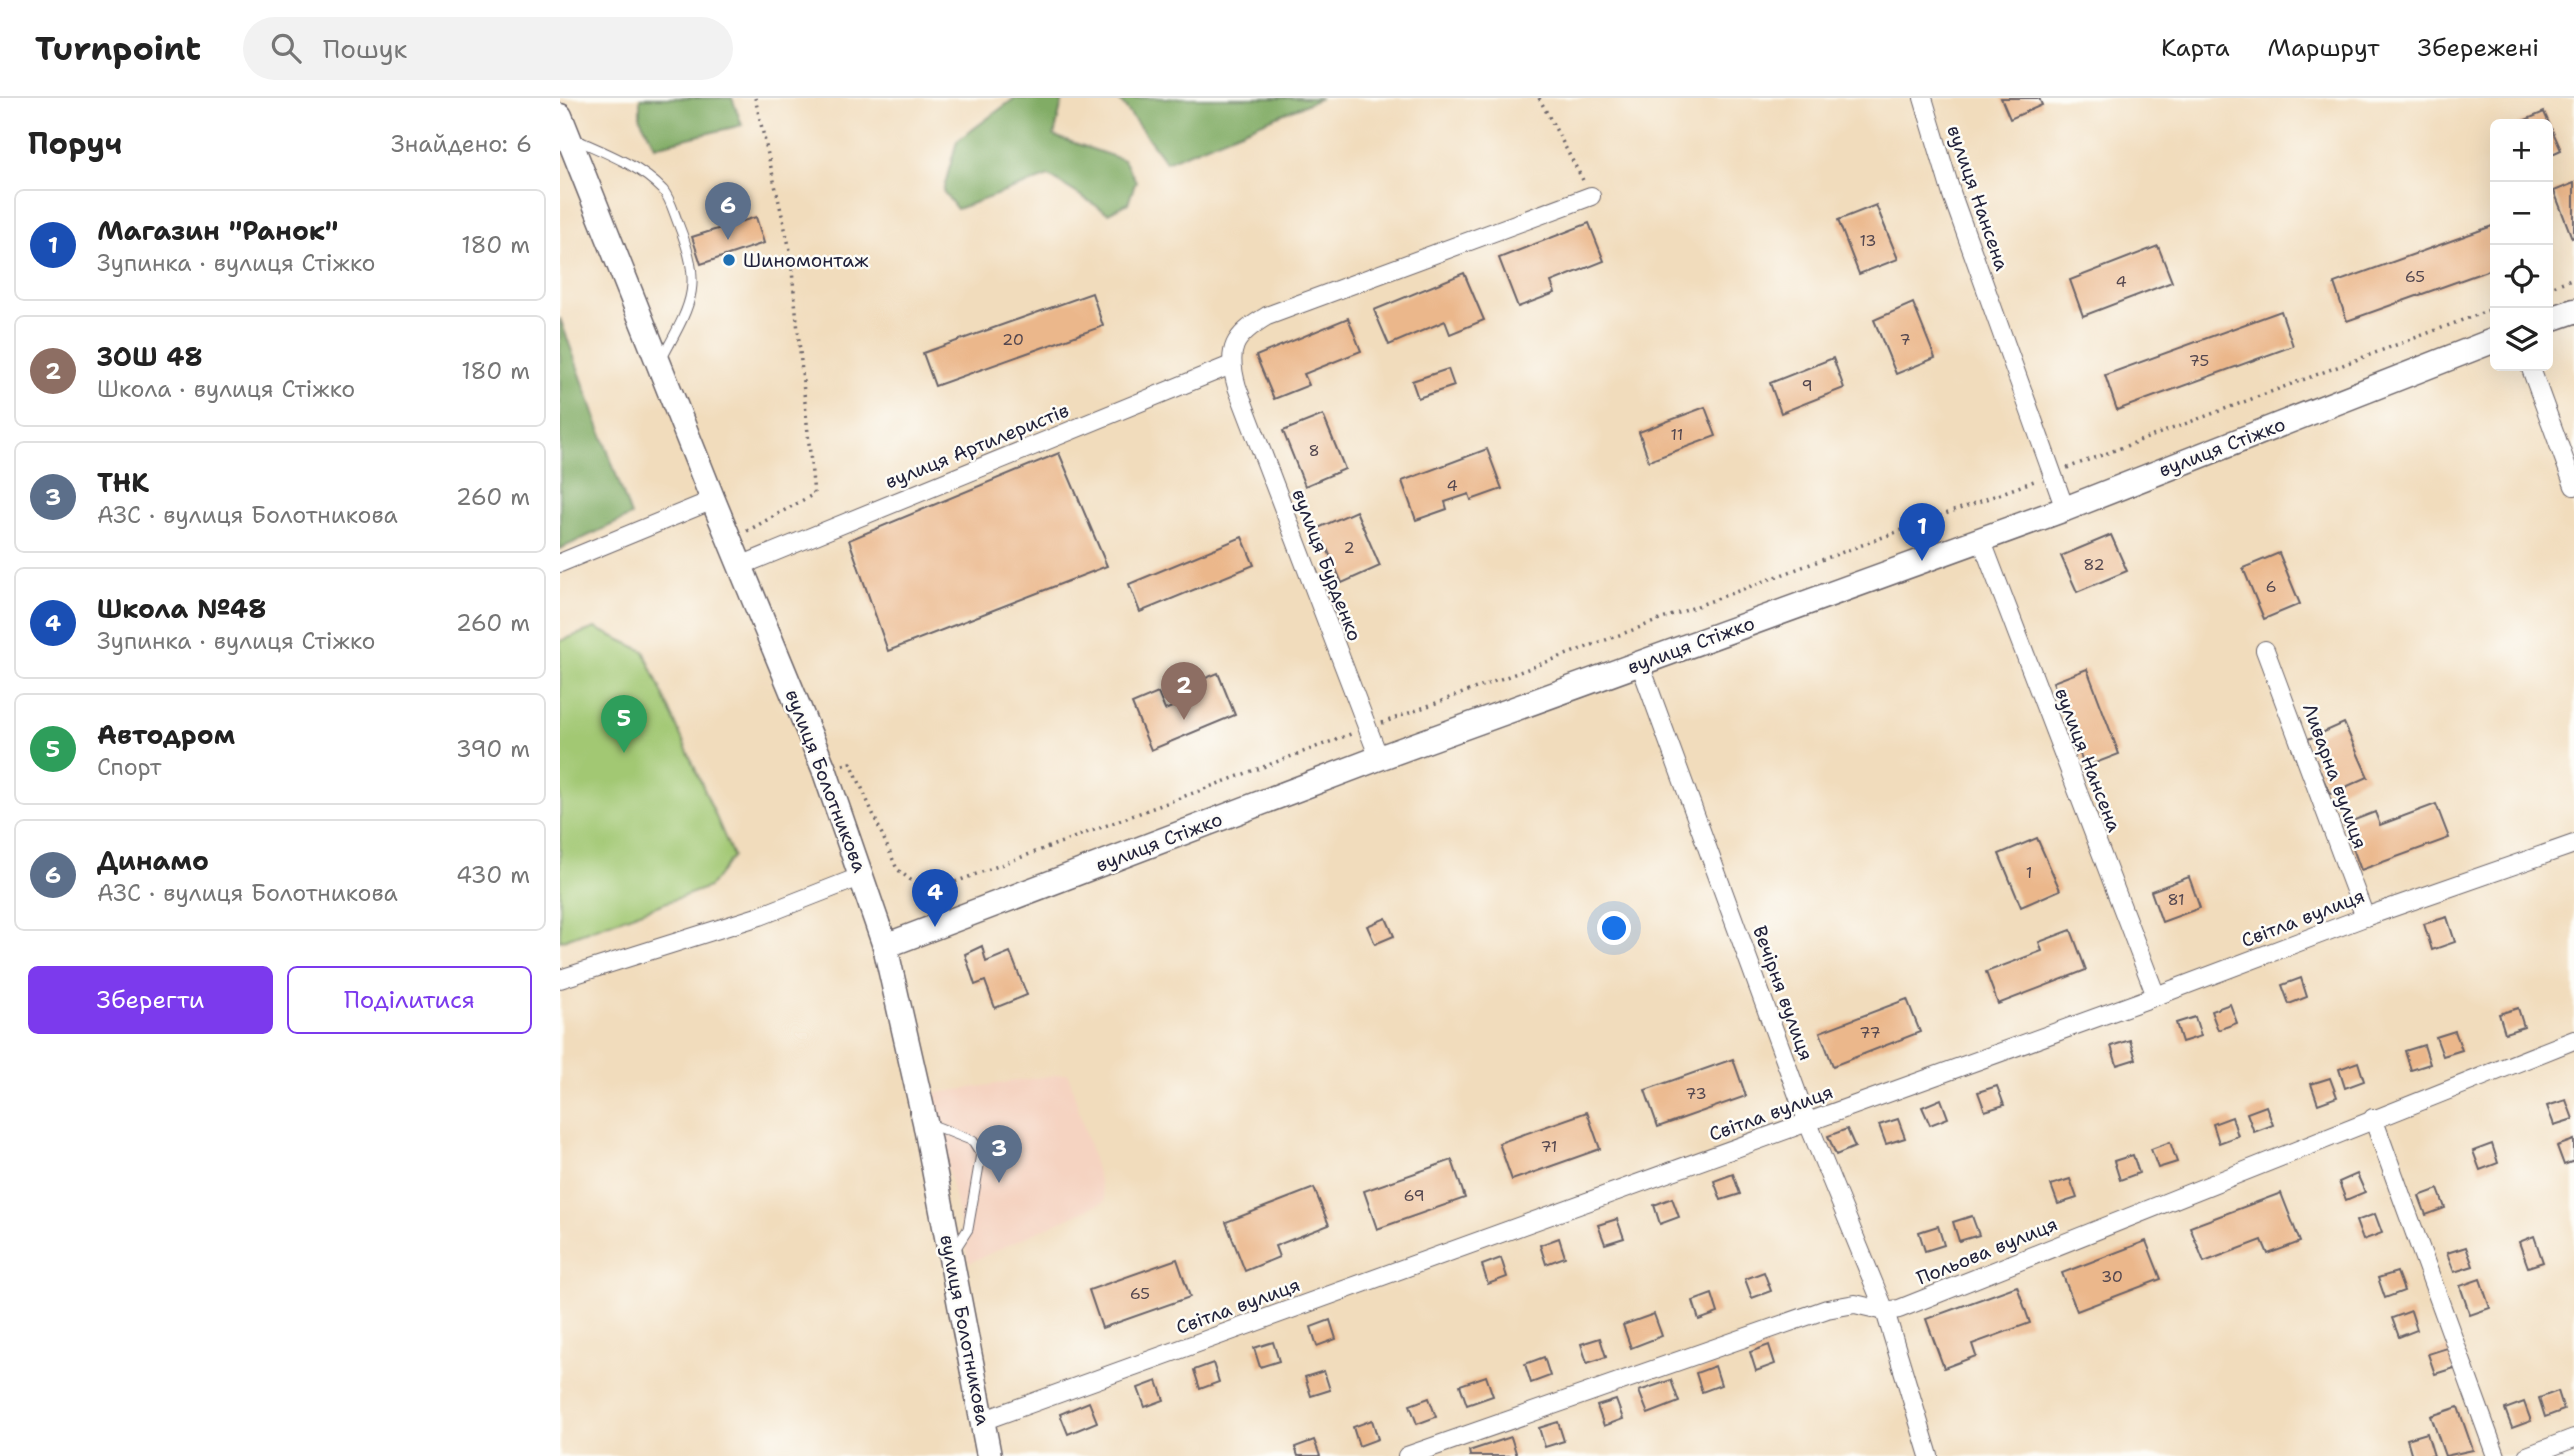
<!DOCTYPE html>
<html lang="uk">
<meta charset="utf-8">
<style>
:root{--surface:#fff;--page:#f2f2f2;--text:#222;--muted:#767676;--line:#e0e0e0;--accent:#7c3aed}
body{margin:0;font-family:"Shantell Sans",sans-serif;background:var(--page);color:var(--text)}
.controls{position:absolute;right:21px;top:21px;display:grid;overflow:hidden;border-radius:10px;box-shadow:0 7px 28px #0002}
.controls button{width:63px;height:63px;display:grid;place-items:center;padding:0;border:0;border-bottom:2px solid var(--line);background:var(--surface);color:var(--text);font:35px sans-serif}
.you{position:absolute;left:1055px;top:831px;width:24px;height:24px;margin:-18px;border:5px solid #fff;border-radius:50%;background:#1a73e8;box-shadow:0 0 0 10px #1a73e833}
.badge{display:grid;place-items:center;width:46px;height:46px;border-radius:50%;background:var(--accent);color:#fff;font-size:23px;font-weight:700}
.pin{position:absolute;translate:-50% -58px;filter:drop-shadow(0 2px 4px #0008)}
.pin::after{content:'';position:absolute;top:37px;width:24px;height:21px;background:inherit;clip-path:polygon(0 0,100% 0,50% 100%)}
.list{margin:0;padding:0;list-style:none}
h2{display:flex;justify-content:space-between;align-items:center;height:91px;margin:0;padding:0 28px;font-size:30px}
h2 small{font-size:23px;font-weight:400;color:var(--muted)}
.list li{display:grid;grid-template-columns:46px 1fr auto;gap:21px;align-items:center;box-sizing:border-box;height:112px;margin:0 14px 14px;padding:0 14px;border:2px solid var(--line);border-radius:10px}
.list b{display:block;font-size:26px;white-space:nowrap}
.list p{margin:0;font-size:23px;white-space:nowrap;color:var(--muted)}
.list em{font-size:23px;font-style:normal;color:var(--muted)}
.actions{display:flex;gap:14px;padding:21px 28px}
.actions a{flex:1;padding:16px 0;border:2px solid var(--accent);border-radius:10px;text-align:center;font-size:24px;color:var(--accent)}
.actions .main{background:var(--accent);color:#fff}
.icon{flex:none;width:38px;height:38px;fill:none;stroke:currentColor;stroke-width:2;stroke-linecap:round;stroke-linejoin:round}
.map{position:relative;flex:none;width:2014px;height:1358px;overflow:hidden}
header{display:flex;align-items:center;gap:42px;box-sizing:border-box;height:98px;padding:0 35px;background:var(--surface);border-bottom:2px solid var(--line)}
header strong{font-size:33px}
nav{display:flex;gap:38px;margin-inline-start:auto;font-size:24px}
.search{width:490px;height:63px;background:var(--page);display:flex;align-items:center;gap:18px;box-sizing:border-box;padding:0 24px;border-radius:38px;color:var(--muted);font-size:26px}
main{display:flex}
aside{flex:1;background:var(--surface)}
.map>svg:first-child{display:block}
.built{fill:#f5d3c1}
.green{fill:#a2c873;stroke:#627557;stroke-width:2}
.forest{fill:#81ac65;stroke:#526750;stroke-width:2}
.building{fill:#ebb78b}
.lines{fill:none;stroke-linecap:round;stroke-linejoin:round}
.lane-casing{stroke:#6a6368;stroke-width:11}
.street-casing{stroke:#6a6368;stroke-width:20}
.secondary-casing{stroke:#6a6368;stroke-width:27}
.path{stroke:#6a6368;stroke-width:3.5;stroke-dasharray:2 5;stroke-linecap:butt}
.lane{stroke:#fff;stroke-width:9}
.street{stroke:#fff;stroke-width:18}
.secondary{stroke:#fff;stroke-width:24}
.poi-dot{fill:#1f6fb2;stroke:#fdfcf7;stroke-width:2.5}
.labels{text-anchor:middle;dominant-baseline:central;stroke-width:5;stroke-linejoin:round;paint-order:stroke}
.number-label{font-size:16px;fill:#54474f}
.street-label{font-size:19px;fill:#22223b;stroke:#fdfcf7}
.poi-label{font-size:19px;fill:#22223b;stroke:#fdfcf7;text-anchor:start}
</style>
<header>
<strong>Turnpoint</strong>
<div class="search"><svg class="icon" aria-label="search" viewBox="0 0 24 24"><circle cx="10" cy="10" r="6"/><path d="M15 15l6 6"/></svg>Пошук</div>
<nav><a>Карта</a><a>Маршрут</a><a>Збережені</a></nav>
</header>
<main>
<aside>
<h2>Поруч<small>Знайдено: 6</small></h2>
<ul class="list">
<li><span class="badge" style="background:#1a4fb4">1</span><div><b>Магазин &quot;Ранок&quot;</b><p>Зупинка · вулиця Стіжко</p></div><em>180 m</em></li>
<li><span class="badge" style="background:#8d6e63">2</span><div><b>ЗОШ 48</b><p>Школа · вулиця Стіжко</p></div><em>180 m</em></li>
<li><span class="badge" style="background:#5c6f8a">3</span><div><b>ТНК</b><p>АЗС · вулиця Болотникова</p></div><em>260 m</em></li>
<li><span class="badge" style="background:#1a4fb4">4</span><div><b>Школа №48</b><p>Зупинка · вулиця Стіжко</p></div><em>260 m</em></li>
<li><span class="badge" style="background:#2e9e5b">5</span><div><b>Автодром</b><p>Спорт</p></div><em>390 m</em></li>
<li><span class="badge" style="background:#5c6f8a">6</span><div><b>Динамо</b><p>АЗС · вулиця Болотникова</p></div><em>430 m</em></li>
</ul>
<div class="actions"><a class="main">Зберегти</a><a>Поділитися</a></div>
</aside>
<div class="map">
<svg width="2014" height="1358" viewBox="0 0 2014 1358">
<rect width="100%" height="100%" fill="#fdfcf7"/>
<filter id="ink" filterUnits="userSpaceOnUse"><feTurbulence type="fractalNoise" baseFrequency=".0143" numOctaves="2"/><feDisplacementMap in="SourceGraphic" scale="14" xChannelSelector="R" yChannelSelector="G"/><feConvolveMatrix kernelMatrix="1 2 1 2 8 2 1 2 1" color-interpolation-filters="sRGB"/></filter>
<filter id="wash" filterUnits="userSpaceOnUse"><feTurbulence type="fractalNoise" baseFrequency=".00686" numOctaves="4" result="noise"/><feDisplacementMap in="SourceGraphic" scale="28" xChannelSelector="R" yChannelSelector="G"/><feGaussianBlur stdDeviation="1.57" result="paint"/><feColorMatrix in="noise" values="0 0 0 0 0 0 0 0 0 0 0 0 0 0 0 0 0 1.4 0 .05"/><feComposite in="paint" operator="in"/></filter>
<g filter="url(#wash)">
<rect width="100%" height="100%" fill="#f1dcbc"/>
<polygon class="built" points="508,975 545,1103 409,1165 371,996"/>
<polygon class="green" points="35,530 84,553 173,758 149,789 0,843 0,543"/>
<g class="forest">
<polygon points="80,0 172,0 182,27 95,48 80,20"/>
<polygon points="455,0 503,0 494,38 564,62 576,83 568,105 548,115 489,78 397,111 383,93 397,43"/>
<polygon points="558,0 761,0 606,64"/>
<polygon points="0,220 71,418 0,451"/>
</g>
<g id="blocks">
<g class="building">
<polygon points="1441,0 1479,0 1482,7 1450,21"/>
<polygon points="1984,14 2001,52 1988,58 1988,26 1956,26"/>
<polygon points="2014,85 2014,139 2012,140 1994,93"/>
<polygon points="1316,107 1338,161 1299,176 1278,122"/>
<polygon points="196,119 204,145 141,166 132,139"/>
<polygon points="1029,125 1044,163 991,184 995,195 958,209 939,160"/>
<polygon points="1935,127 1935,170 1787,223 1774,185"/>
<polygon points="1598,148 1612,184 1523,218 1510,182"/>
<polygon points="904,175 924,222 890,236 885,223 829,247 814,212"/>
<polygon points="532,195 543,228 375,288 363,255"/>
<polygon points="1353,205 1375,260 1336,276 1314,222"/>
<polygon points="1721,213 1733,248 1557,312 1545,277"/>
<polygon points="788,220 801,253 744,276 749,287 714,301 696,258"/>
<polygon points="1273,260 1284,290 1221,315 1210,285"/>
<polygon points="888,271 894,288 858,300 852,283"/>
<polygon points="1145,309 1156,338 1089,363 1079,334"/>
<polygon points="763,317 785,371 745,388 723,333"/>
<polygon points="927,351 942,391 911,402 909,396 885,404 887,411 856,422 842,383"/>
<polygon points="499,355 547,468 328,553 289,442"/>
<polygon points="796,413 820,468 782,485 758,430"/>
<polygon points="1551,437 1567,473 1517,494 1501,458"/>
<polygon points="682,439 694,467 580,514 569,486"/>
<polygon points="1719,455 1740,506 1704,521 1683,470"/>
<polygon points="1527,571 1559,656 1525,669 1493,584"/>
<polygon points="658,575 675,617 591,652 572,606 598,595 605,612 641,597 636,584"/>
<polygon points="1784,625 1808,679 1770,696 1746,642"/>
<polygon points="1876,706 1889,740 1801,772 1784,726 1815,714 1820,727"/>
<polygon points="1477,740 1500,792 1461,809 1439,756"/>
<polygon points="1629,779 1640,810 1602,824 1591,793"/>
<polygon points="1887,819 1895,844 1872,852 1864,826"/>
<polygon points="826,820 834,838 815,846 807,828"/>
<polygon points="1511,832 1526,872 1438,906 1426,874 1482,853 1479,844"/>
<polygon points="422,848 426,864 450,854 467,897 435,910 425,883 415,887 405,856"/>
<polygon points="1741,880 1747,899 1729,906 1722,887"/>
<polygon points="1347,901 1360,934 1273,968 1260,934"/>
<polygon points="1670,906 1677,925 1658,932 1651,913"/>
<polygon points="1958,910 1964,929 1945,935 1939,916"/>
<polygon points="1635,919 1641,938 1622,944 1616,925"/>
<polygon points="1895,933 1902,952 1883,958 1876,939"/>
<polygon points="1570,942 1576,961 1557,967 1551,948"/>
<polygon points="1864,947 1870,966 1851,972 1845,953"/>
<polygon points="1173,961 1186,998 1098,1029 1085,992"/>
<polygon points="1798,964 1804,983 1785,990 1779,971"/>
<polygon points="1770,980 1777,999 1758,1006 1751,986"/>
<polygon points="1437,988 1444,1007 1425,1013 1418,994"/>
<polygon points="1381,1001 1388,1020 1370,1027 1362,1009"/>
<polygon points="2006,1002 2013,1021 1994,1027 1987,1008"/>
<polygon points="1706,1008 1713,1027 1694,1034 1687,1015"/>
<polygon points="1027,1014 1040,1051 952,1082 939,1045"/>
<polygon points="1672,1019 1678,1038 1659,1045 1653,1026"/>
<polygon points="1338,1021 1345,1040 1326,1046 1319,1027"/>
<polygon points="1287,1031 1295,1049 1276,1057 1268,1038"/>
<polygon points="2014,1042 2014,1063 2004,1067 1997,1048"/>
<polygon points="1610,1044 1617,1064 1598,1070 1591,1051"/>
<polygon points="1932,1046 1938,1065 1920,1072 1913,1053"/>
<polygon points="1573,1057 1579,1075 1560,1082 1554,1063"/>
<polygon points="892,1062 905,1100 817,1131 804,1093"/>
<polygon points="1173,1076 1180,1096 1161,1102 1154,1083"/>
<polygon points="1797,1076 1805,1094 1786,1102 1779,1084"/>
<polygon points="1510,1081 1517,1100 1498,1106 1491,1087"/>
<polygon points="754,1090 769,1127 715,1148 719,1159 685,1173 666,1124"/>
<polygon points="1878,1091 1885,1110 1866,1117 1859,1098"/>
<polygon points="1721,1095 1740,1144 1708,1156 1702,1142 1644,1164 1630,1129"/>
<polygon points="1112,1100 1119,1119 1100,1126 1094,1107"/>
<polygon points="1815,1116 1822,1135 1803,1142 1796,1123"/>
<polygon points="1412,1118 1419,1137 1399,1143 1393,1124"/>
<polygon points="1057,1121 1064,1140 1045,1146 1038,1127"/>
<polygon points="1378,1128 1384,1147 1365,1153 1359,1134"/>
<polygon points="1974,1138 1983,1164 1968,1169 1959,1144"/>
<polygon points="999,1140 1005,1159 986,1166 980,1147"/>
<polygon points="1586,1143 1601,1181 1517,1213 1502,1175"/>
<polygon points="1906,1149 1913,1168 1894,1174 1887,1155"/>
<polygon points="941,1160 947,1179 928,1186 922,1167"/>
<polygon points="617,1161 630,1199 542,1230 529,1192"/>
<polygon points="1204,1174 1211,1193 1192,1200 1185,1181"/>
<polygon points="1837,1174 1844,1193 1825,1200 1818,1180"/>
<polygon points="1920,1181 1930,1210 1910,1217 1900,1188"/>
<polygon points="1457,1188 1470,1225 1412,1246 1416,1258 1384,1270 1366,1221"/>
<polygon points="1152,1196 1158,1215 1139,1222 1133,1203"/>
<polygon points="1851,1213 1857,1232 1839,1239 1832,1220"/>
<polygon points="1094,1216 1102,1238 1071,1250 1063,1227"/>
<polygon points="770,1222 776,1241 757,1248 751,1229"/>
<polygon points="1040,1240 1046,1259 1027,1265 1021,1246"/>
<polygon points="713,1244 719,1263 700,1269 694,1250"/>
<polygon points="1209,1247 1215,1266 1196,1273 1190,1254"/>
<polygon points="1890,1249 1897,1269 1875,1276 1868,1256"/>
<polygon points="984,1259 990,1278 971,1285 965,1266"/>
<polygon points="653,1265 659,1284 640,1291 634,1272"/>
<polygon points="1155,1268 1161,1287 1142,1294 1136,1275"/>
<polygon points="764,1273 770,1292 751,1298 745,1279"/>
<polygon points="926,1278 933,1298 907,1307 900,1287"/>
<polygon points="1111,1282 1119,1304 1088,1316 1079,1293"/>
<polygon points="597,1283 604,1302 585,1309 578,1290"/>
<polygon points="1998,1293 2004,1312 1985,1319 1979,1300"/>
<polygon points="869,1300 876,1319 857,1326 850,1307"/>
<polygon points="1056,1302 1063,1321 1044,1328 1037,1308"/>
<polygon points="529,1304 537,1324 508,1336 500,1316"/>
<polygon points="1964,1304 1971,1323 1952,1330 1945,1311"/>
<polygon points="1898,1309 1913,1352 1885,1358 1871,1318"/>
<polygon points="812,1322 818,1341 799,1348 793,1329"/>
<polygon points="998,1324 1004,1343 985,1349 979,1330"/>
<polygon points="1867,1335 1874,1358 1852,1358 1847,1341"/>
<polygon points="951,1339 957,1358 910,1358 909,1353"/>
<polygon points="754,1342 760,1358 738,1358 735,1349"/>
</g>
</g>
</g>
<g filter="url(#ink)">
<use href="#blocks" fill-opacity="0" stroke="#6a6368" stroke-width="2"/>
<g class="lines">
<g class="lane-casing">
<g id="lane">
<path d="M 15,41 C 46,55 79,67 103,92 C 110,100 114,115 118,125 C 143,188 133,203 102,260"/>
<polyline points="370,1026 413,1043 421,1056 408,1131 394,1153"/>
</g>
</g>
<g class="street-casing">
<g id="street">
<polyline points="1363,0 1392,97 1505,411"/>
<polyline points="1970,268 2014,388"/>
<polyline points="1421,441 1596,898"/>
<polyline points="0,465 153,402"/>
<polyline points="180,468 671,267"/>
<polyline points="1705,552 1805,819"/>
<polyline points="1080,566 1248,1025 1325,1213 1369,1358"/>
<path d="M 819,660 L 677,289 C 666,251 673,238 707,218 L 1031,98"/>
<polyline points="0,881 200,818 302,778"/>
<polyline points="1813,1020 1936,1358"/>
<polyline points="422,1323 1596,898 1805,819 2014,746"/>
<polyline points="847,1358 1267,1211 1295,1206 1325,1213 1339,1211 2014,942"/>
<polyline points="1967,1358 2014,1340"/>
</g>
</g>
<g class="secondary-casing">
<g id="secondary">
<polyline points="0,18 153,402 264,671 325,848 365,1024 429,1358"/>
<polyline points="1988,222 2014,213"/>
<polyline points="325,848 819,660 1505,411 1935,242"/>
</g>
</g>
<g class="path">
<polyline points="979,0 1024,84"/>
<polyline points="1988,190 2014,180"/>
<polyline points="1507,370 1935,210"/>
<polyline points="1346,430 1353,445"/>
<polyline points="187,433 254,396 230,152 195,0"/>
<polyline points="822,625 1477,382"/>
<polyline points="283,667 291,665 337,771 353,784 369,791 387,787 791,636"/>
<polyline points="369,791 372,810"/>
</g>
<use href="#lane" class="lane"/>
<use href="#street" class="street"/>
<use href="#secondary" class="secondary"/>
</g>
</g>
<circle class="poi-dot" cx="169" cy="162" r="7"/>
<g class="labels">
<g class="number-label">
<text x="1308" y="142">13</text>
<text x="1855" y="178">65</text>
<text x="1561" y="183">4</text>
<text x="453" y="241">20</text>
<text x="1345" y="241">7</text>
<text x="1639" y="262">75</text>
<text x="1247" y="287">9</text>
<text x="1117" y="336">11</text>
<text x="754" y="352">8</text>
<text x="892" y="387">4</text>
<text x="789" y="449">2</text>
<text x="1534" y="466">82</text>
<text x="1711" y="488">6</text>
<text x="1469" y="774">1</text>
<text x="1616" y="801">81</text>
<text x="1310" y="934">77</text>
<text x="1136" y="995">73</text>
<text x="989" y="1048">71</text>
<text x="854" y="1097">69</text>
<text x="1552" y="1178">30</text>
<text x="580" y="1195">65</text>
</g>
<g class="street-label">
<text transform="translate(1418 100) rotate(71)">вулиця Нансена</text>
<text transform="translate(417 348) rotate(-22)">вулиця Артилеристів</text>
<text transform="translate(1662 349) rotate(-21)">вулиця Стіжко</text>
<text transform="translate(767 467) rotate(69)">вулиця Бурденко</text>
<text transform="translate(1131 547) rotate(-20)">вулиця Стіжко</text>
<text transform="translate(1528 662) rotate(69)">вулиця Нансена</text>
<text transform="translate(1775 678) rotate(70)">Ливарна вулиця</text>
<text transform="translate(266 683) rotate(69)">вулиця Болотникова</text>
<text transform="translate(599 744) rotate(-21)">вулиця Стіжко</text>
<text transform="translate(1743 820) rotate(-21)">Світла вулиця</text>
<text transform="translate(1223 895) rotate(70)">Вечірня вулиця</text>
<text transform="translate(1211 1015) rotate(-20)">Світла вулиця</text>
<text transform="translate(1427 1153) rotate(-22)">Польова вулиця</text>
<text transform="translate(678 1208) rotate(-20)">Світла вулиця</text>
<text transform="translate(405 1232) rotate(79)">вулиця Болотникова</text>
</g>
<g class="poi-label">
<text x="183" y="162">Шиномонтаж</text>
</g>
</g>
</svg>
<div class="controls">
<button>+</button>
<button>−</button>
<button><svg class="icon" aria-label="locate" viewBox="0 0 24 24"><circle cx="12" cy="12" r="6"/><path d="M12 2v4M12 18v4M2 12h4M18 12h4"/></svg></button>
<button><svg class="icon" aria-label="layers" viewBox="0 0 24 24"><path d="M12 4l9 5-9 5-9-5zM3 14l9 5 9-5"/></svg></button>
</div>
<div class="you"></div>
<div class="pin badge" style="left:1362px;top:463px;background:#1a4fb4">1</div>
<div class="pin badge" style="left:624px;top:622px;background:#8d6e63">2</div>
<div class="pin badge" style="left:439px;top:1085px;background:#5c6f8a">3</div>
<div class="pin badge" style="left:375px;top:829px;background:#1a4fb4">4</div>
<div class="pin badge" style="left:64px;top:655px;background:#2e9e5b">5</div>
<div class="pin badge" style="left:168px;top:142px;background:#5c6f8a">6</div>
</div>
</main>
